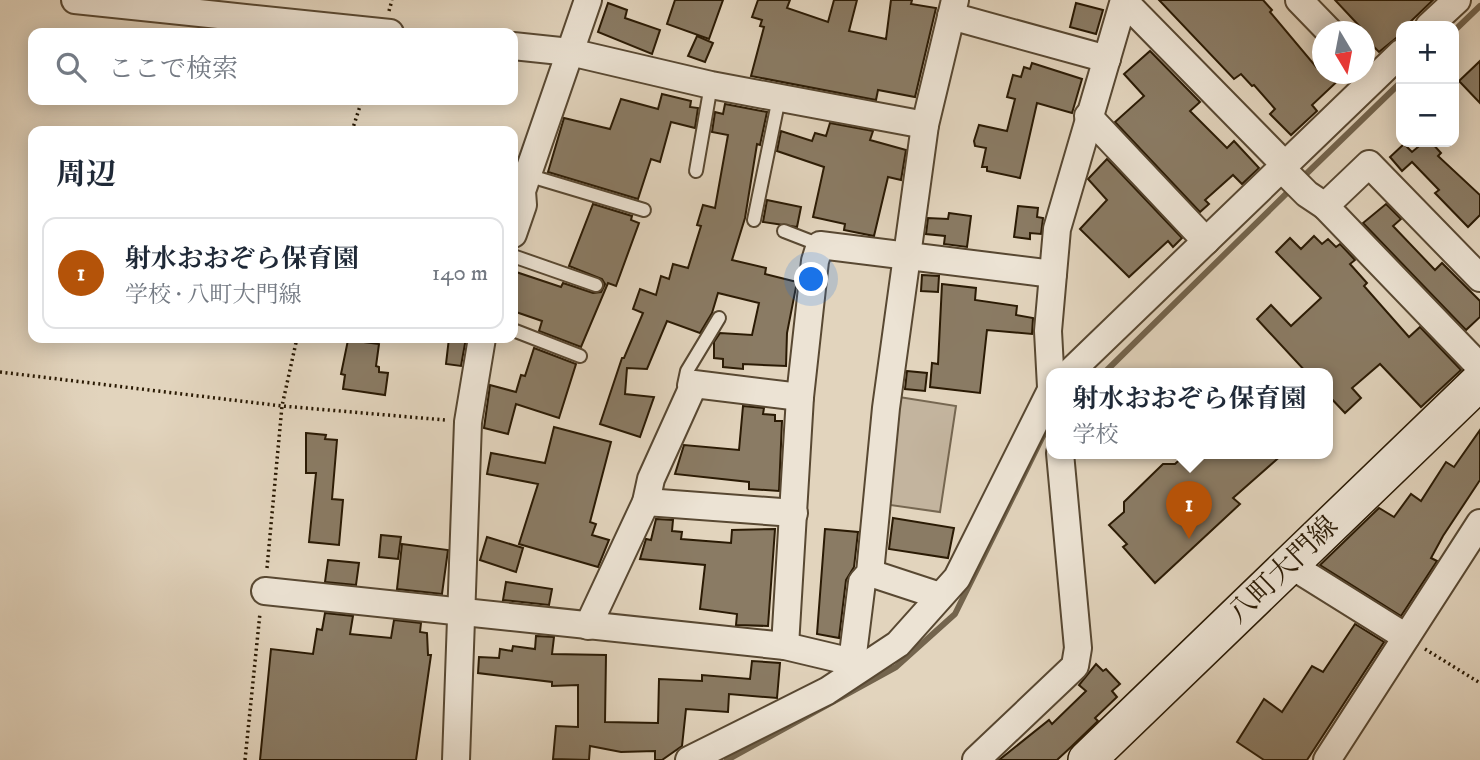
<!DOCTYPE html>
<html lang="ja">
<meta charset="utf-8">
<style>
:root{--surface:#fff;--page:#f6f6f7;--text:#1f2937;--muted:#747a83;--line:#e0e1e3;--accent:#b45309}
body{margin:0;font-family:"IM FELL DW Pica","Noto Serif JP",serif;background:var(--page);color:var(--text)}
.controls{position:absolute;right:21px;top:21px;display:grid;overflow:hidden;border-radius:14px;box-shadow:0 4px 18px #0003}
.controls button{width:63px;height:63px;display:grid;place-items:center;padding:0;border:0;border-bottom:2px solid var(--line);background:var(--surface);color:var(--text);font:35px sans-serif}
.compass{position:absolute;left:1312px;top:21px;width:63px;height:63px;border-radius:50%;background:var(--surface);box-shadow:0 4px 18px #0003;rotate:170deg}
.you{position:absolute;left:812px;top:280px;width:24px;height:24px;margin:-18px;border:5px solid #fff;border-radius:50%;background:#1a73e8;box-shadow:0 0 0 10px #1a73e833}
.badge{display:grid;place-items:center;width:46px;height:46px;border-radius:50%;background:var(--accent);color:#fff;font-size:23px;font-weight:700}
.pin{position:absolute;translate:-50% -58px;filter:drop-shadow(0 2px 4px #0008)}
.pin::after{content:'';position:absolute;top:37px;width:24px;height:21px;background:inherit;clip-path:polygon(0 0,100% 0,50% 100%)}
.popup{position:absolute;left:1046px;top:368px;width:287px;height:91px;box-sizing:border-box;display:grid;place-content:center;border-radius:14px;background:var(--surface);filter:drop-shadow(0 2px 5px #0005);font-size:23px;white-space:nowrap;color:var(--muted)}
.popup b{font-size:26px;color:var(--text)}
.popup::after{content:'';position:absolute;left:50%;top:100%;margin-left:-14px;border:14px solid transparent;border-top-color:var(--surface)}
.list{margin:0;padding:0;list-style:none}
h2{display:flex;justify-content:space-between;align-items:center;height:91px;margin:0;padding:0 28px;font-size:30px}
h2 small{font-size:23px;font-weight:400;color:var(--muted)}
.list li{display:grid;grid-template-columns:46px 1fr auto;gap:21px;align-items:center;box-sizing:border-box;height:112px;margin:0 14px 14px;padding:0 14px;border:2px solid var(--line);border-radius:14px}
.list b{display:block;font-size:26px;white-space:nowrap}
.list p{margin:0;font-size:23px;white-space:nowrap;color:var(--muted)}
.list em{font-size:23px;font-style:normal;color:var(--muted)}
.icon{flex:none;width:38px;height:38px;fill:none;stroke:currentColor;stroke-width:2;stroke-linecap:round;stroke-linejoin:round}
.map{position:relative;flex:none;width:1480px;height:760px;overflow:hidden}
.search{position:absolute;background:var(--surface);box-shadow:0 4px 18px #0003;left:28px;top:28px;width:490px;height:77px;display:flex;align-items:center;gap:18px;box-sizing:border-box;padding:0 24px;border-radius:14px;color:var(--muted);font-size:26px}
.panel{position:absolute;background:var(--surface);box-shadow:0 4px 18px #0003;left:28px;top:126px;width:490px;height:217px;border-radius:14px}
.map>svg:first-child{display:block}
.green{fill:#c3b49e;stroke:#766751;stroke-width:2}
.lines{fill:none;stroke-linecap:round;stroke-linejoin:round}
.stream{stroke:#73644d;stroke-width:6}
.building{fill:#8a7b64;stroke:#2a1a04;stroke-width:2}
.lane-casing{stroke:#584832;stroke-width:16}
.street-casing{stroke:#584832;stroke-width:30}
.secondary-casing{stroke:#2a1a04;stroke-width:40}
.path{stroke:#2a1a04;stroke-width:3.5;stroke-dasharray:2 3.5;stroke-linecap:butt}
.lane{stroke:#ece3d4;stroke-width:12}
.street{stroke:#ece3d4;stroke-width:26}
.secondary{stroke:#ece3d4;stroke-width:37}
.labels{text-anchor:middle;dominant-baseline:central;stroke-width:5;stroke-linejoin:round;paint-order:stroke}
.street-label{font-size:28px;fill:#2a1a04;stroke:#ece3d4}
</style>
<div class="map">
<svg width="1480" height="760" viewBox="0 0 1480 760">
<rect width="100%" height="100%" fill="#e2d4bd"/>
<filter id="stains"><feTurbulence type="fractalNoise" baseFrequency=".00286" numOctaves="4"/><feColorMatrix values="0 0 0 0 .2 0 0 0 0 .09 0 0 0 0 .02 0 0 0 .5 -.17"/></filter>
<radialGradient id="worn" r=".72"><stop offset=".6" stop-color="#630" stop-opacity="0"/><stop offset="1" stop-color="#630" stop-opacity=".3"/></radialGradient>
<polygon class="green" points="899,397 956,406 940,512 883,504"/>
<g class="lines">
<g class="stream">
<polyline points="1454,31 1480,6"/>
<polyline points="1302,178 1401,82"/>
<polyline points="1104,373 1292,188"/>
<polyline points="727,760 896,667 955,614 1043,436 1051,428"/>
</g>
</g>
<g class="building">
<polygon points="675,0 723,0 709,39 667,24"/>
<polygon points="758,0 790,0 787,8 828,22 834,0 857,0 849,31 886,39 891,0 912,0 911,4 936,8 915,97 878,90 876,100 751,76 764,27 760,26 762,20 752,17"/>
<polygon points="1159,0 1263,0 1272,10 1270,12 1322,74 1345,74 1312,105 1317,111 1291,135 1270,114 1275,109 1254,85 1252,86 1241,74 1234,79"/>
<polygon points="1335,0 1433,0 1406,26 1401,26 1401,34 1379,52 1374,47 1364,56 1364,31"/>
<polygon points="608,3 627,10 625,18 660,30 652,54 598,32"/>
<polygon points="1076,3 1103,10 1096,34 1070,27"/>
<polygon points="697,36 713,43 705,62 688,56"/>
<polygon points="1150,51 1200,102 1190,111 1227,148 1234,141 1259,168 1242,184 1233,175 1205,200 1209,204 1200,212 1115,122 1144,96 1124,74"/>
<polygon points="1480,61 1480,103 1459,81"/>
<polygon points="1032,63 1082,79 1072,113 1037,103 1020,178 987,171 987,167 982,167 986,148 975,146 974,141 979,125 1007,131 1015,99 1007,97 1013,75 1021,77 1024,67 1030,69"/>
<polygon points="662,94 691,101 690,107 698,108 695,128 671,122 660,162 651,159 638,199 548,172 564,118 610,129 621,99 658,109"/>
<polygon points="725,104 767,112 760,145 757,144 745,218 732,260 766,268 765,274 797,282 787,333 786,366 743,364 743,369 723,367 723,359 714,358 714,342 720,333 752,335 759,303 718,293 712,313 700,333 667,321 647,369 627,368 625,394 654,397 640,437 600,424 622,358 624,358 643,313 633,309 640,289 656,295 661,276 669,279 673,264 688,268 701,226 697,225 703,205 715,208 728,135 712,132 715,112 723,114"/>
<polygon points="830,123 873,131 870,140 906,150 901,180 888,177 874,236 844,230 845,224 813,217 824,167 777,151 781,131 812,141 815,133 826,136"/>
<polygon points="1424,142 1431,142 1441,153 1438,156 1480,195 1480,215 1468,227 1435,193 1439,190 1412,162 1402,171 1390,157 1404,144 1412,152"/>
<polygon points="1107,159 1182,238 1173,247 1168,241 1129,277 1080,229 1107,200 1088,179"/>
<polygon points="767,200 801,207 797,227 763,222"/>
<polygon points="593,204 632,216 631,220 639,223 616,286 608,283 581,347 539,331 542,321 513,311 513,271 561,287 563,283 593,293 601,292 605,284 602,279 569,266"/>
<polygon points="1386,204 1401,219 1393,226 1435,270 1442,263 1480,301 1480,317 1466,330 1363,223"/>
<polygon points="1018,206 1038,208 1037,217 1043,218 1041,234 1030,233 1030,239 1014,237"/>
<polygon points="949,213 971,216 967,247 944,244 945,236 926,234 928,218 948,219"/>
<polygon points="1314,236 1322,244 1328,239 1336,247 1340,244 1355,260 1350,264 1367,283 1364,286 1409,337 1420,327 1461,370 1421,407 1380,364 1352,388 1361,398 1345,413 1327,394 1327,373 1307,373 1257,319 1271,305 1291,326 1321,298 1276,252 1290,238 1301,249"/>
<polygon points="922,275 939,276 938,292 921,291"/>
<polygon points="942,284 976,288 975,300 1017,306 1016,315 1033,318 1032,334 987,330 980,393 930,387 932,363 938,364"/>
<polygon points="449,338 466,338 461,366 446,364"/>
<polygon points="348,340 379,344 376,366 379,367 379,372 388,373 385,395 343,389 345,375 341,374"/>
<polygon points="534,348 576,364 559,418 516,404 508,434 484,428 490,385 516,392 521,375 525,376"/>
<polygon points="907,371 927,373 925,391 905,389"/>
<polygon points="743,406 764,408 763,414 775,415 775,421 782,421 779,491 749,489 749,482 675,474 684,445 739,450"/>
<polygon points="554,427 611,442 590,522 596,524 592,535 609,540 598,567 519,544 538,484 487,474 491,453 545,463"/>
<polygon points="1480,430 1480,480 1443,536 1431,558 1437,561 1401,616 1320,565 1379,508 1394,517 1411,494 1421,501 1446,462 1454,467"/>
<polygon points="306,433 326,435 325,439 337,440 332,499 343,500 339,545 309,542 316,473 306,473"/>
<polygon points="1187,453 1284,453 1233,498 1240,504 1155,583 1123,547 1127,544 1109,525 1124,512 1124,502 1163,464 1175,464"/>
<polygon points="893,518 954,528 948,558 889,549"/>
<polygon points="656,519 673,520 672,531 682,532 681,539 731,543 732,530 775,529 768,626 736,625 737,614 700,609 705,565 640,559 646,539 651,540"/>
<polygon points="825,529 858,532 854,567 846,580 839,638 817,634"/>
<polygon points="381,535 401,537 398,559 379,557"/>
<polygon points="487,537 523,548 516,572 480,560"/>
<polygon points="402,544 448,550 442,594 397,589"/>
<polygon points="328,560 359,563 356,585 325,582"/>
<polygon points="506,582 552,589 549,605 503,600"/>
<polygon points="325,613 353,616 350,634 391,638 394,620 421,623 420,632 427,633 428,655 431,655 416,760 260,760 271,649 313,654 317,629 322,630"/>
<polygon points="1355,624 1384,642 1307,760 1264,760 1237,742 1264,699 1282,712 1312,666 1323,672"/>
<polygon points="536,636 554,637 552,654 606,655 605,722 658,723 659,679 702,681 702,675 750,679 752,661 780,663 777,698 729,694 728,712 686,709 682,746 662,760 655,760 655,751 621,752 590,746 589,760 553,759 556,726 578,727 578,685 552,686 552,682 478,673 479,657 499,658 500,649 512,651 513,646 535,649"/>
<polygon points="1096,664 1103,671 1106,669 1120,684 1112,691 1117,697 1095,718 1098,721 1071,747 1057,760 999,760 1049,720 1052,724 1086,691 1079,685"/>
</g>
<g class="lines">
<g class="lane-casing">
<g id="lane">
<polyline points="696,171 711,85"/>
<polyline points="527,175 644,210"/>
<polyline points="754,220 779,98"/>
<polyline points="784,231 820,245"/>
<polyline points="513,256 596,285"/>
<polyline points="513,330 580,356"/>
<polyline points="688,388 684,385 687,371 719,318"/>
</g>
</g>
<g class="street-casing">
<g id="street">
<polyline points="75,0 390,33"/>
<polyline points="1299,0 1330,32"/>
<polyline points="1124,1 1286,166"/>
<polyline points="951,16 1107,59"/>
<polyline points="1429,26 1457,0"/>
<polyline points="513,46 570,52 711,85 925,125"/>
<polyline points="1088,116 1206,241"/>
<polyline points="1282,169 1307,194 1325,206"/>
<polyline points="513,234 523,205 522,191 588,0"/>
<polyline points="1480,278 1369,164 1325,206 1480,367"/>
<polyline points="1069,373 1401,53"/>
<polyline points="1051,387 1048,331 1057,229 1124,0"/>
<polyline points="646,502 794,513"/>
<polyline points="1289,564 1406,637"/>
<polyline points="870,573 940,596"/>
<polyline points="265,591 785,646 865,665"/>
<polyline points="588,626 646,502 651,479 694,384 800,397"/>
<polyline points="785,646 800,397 815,261 820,245 1053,274"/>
<polyline points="852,662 862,582 870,573 886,408 925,125 955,0"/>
<polyline points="456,760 468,422 482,338"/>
<polyline points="689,760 827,691 898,644 957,578 1051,390"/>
<polyline points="976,760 1075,666 1078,648 1060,453"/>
<polyline points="1327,760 1480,523"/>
</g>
</g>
<g class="secondary-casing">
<polyline id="secondary" points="1087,760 1480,381"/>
</g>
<g class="path">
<polyline points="389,11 392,0"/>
<polyline points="352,131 362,100"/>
<polyline points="0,372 282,406 445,420"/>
<polyline points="267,568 282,406 297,338"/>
<polyline points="1425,649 1480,683"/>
<polyline points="245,760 260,613"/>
</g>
<use href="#lane" class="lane"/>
<use href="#street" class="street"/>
<use href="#secondary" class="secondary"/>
</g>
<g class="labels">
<g class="street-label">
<text transform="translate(1283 570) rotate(-44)">八町大門線</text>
</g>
</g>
<rect width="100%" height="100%" filter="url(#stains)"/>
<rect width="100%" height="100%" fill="url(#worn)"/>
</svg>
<div class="controls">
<button>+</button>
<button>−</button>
</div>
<svg class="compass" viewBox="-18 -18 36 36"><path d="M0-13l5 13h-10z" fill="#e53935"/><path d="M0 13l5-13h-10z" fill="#747a83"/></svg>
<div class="you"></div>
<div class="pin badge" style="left:1189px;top:539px">1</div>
<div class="popup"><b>射水おおぞら保育園</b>学校</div>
<div class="search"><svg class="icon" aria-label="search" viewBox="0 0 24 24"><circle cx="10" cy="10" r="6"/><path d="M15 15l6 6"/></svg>ここで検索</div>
<section class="panel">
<h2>周辺<small></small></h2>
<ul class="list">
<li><span class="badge">1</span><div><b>射水おおぞら保育園</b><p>学校 · 八町大門線</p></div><em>140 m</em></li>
</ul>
</section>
</div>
